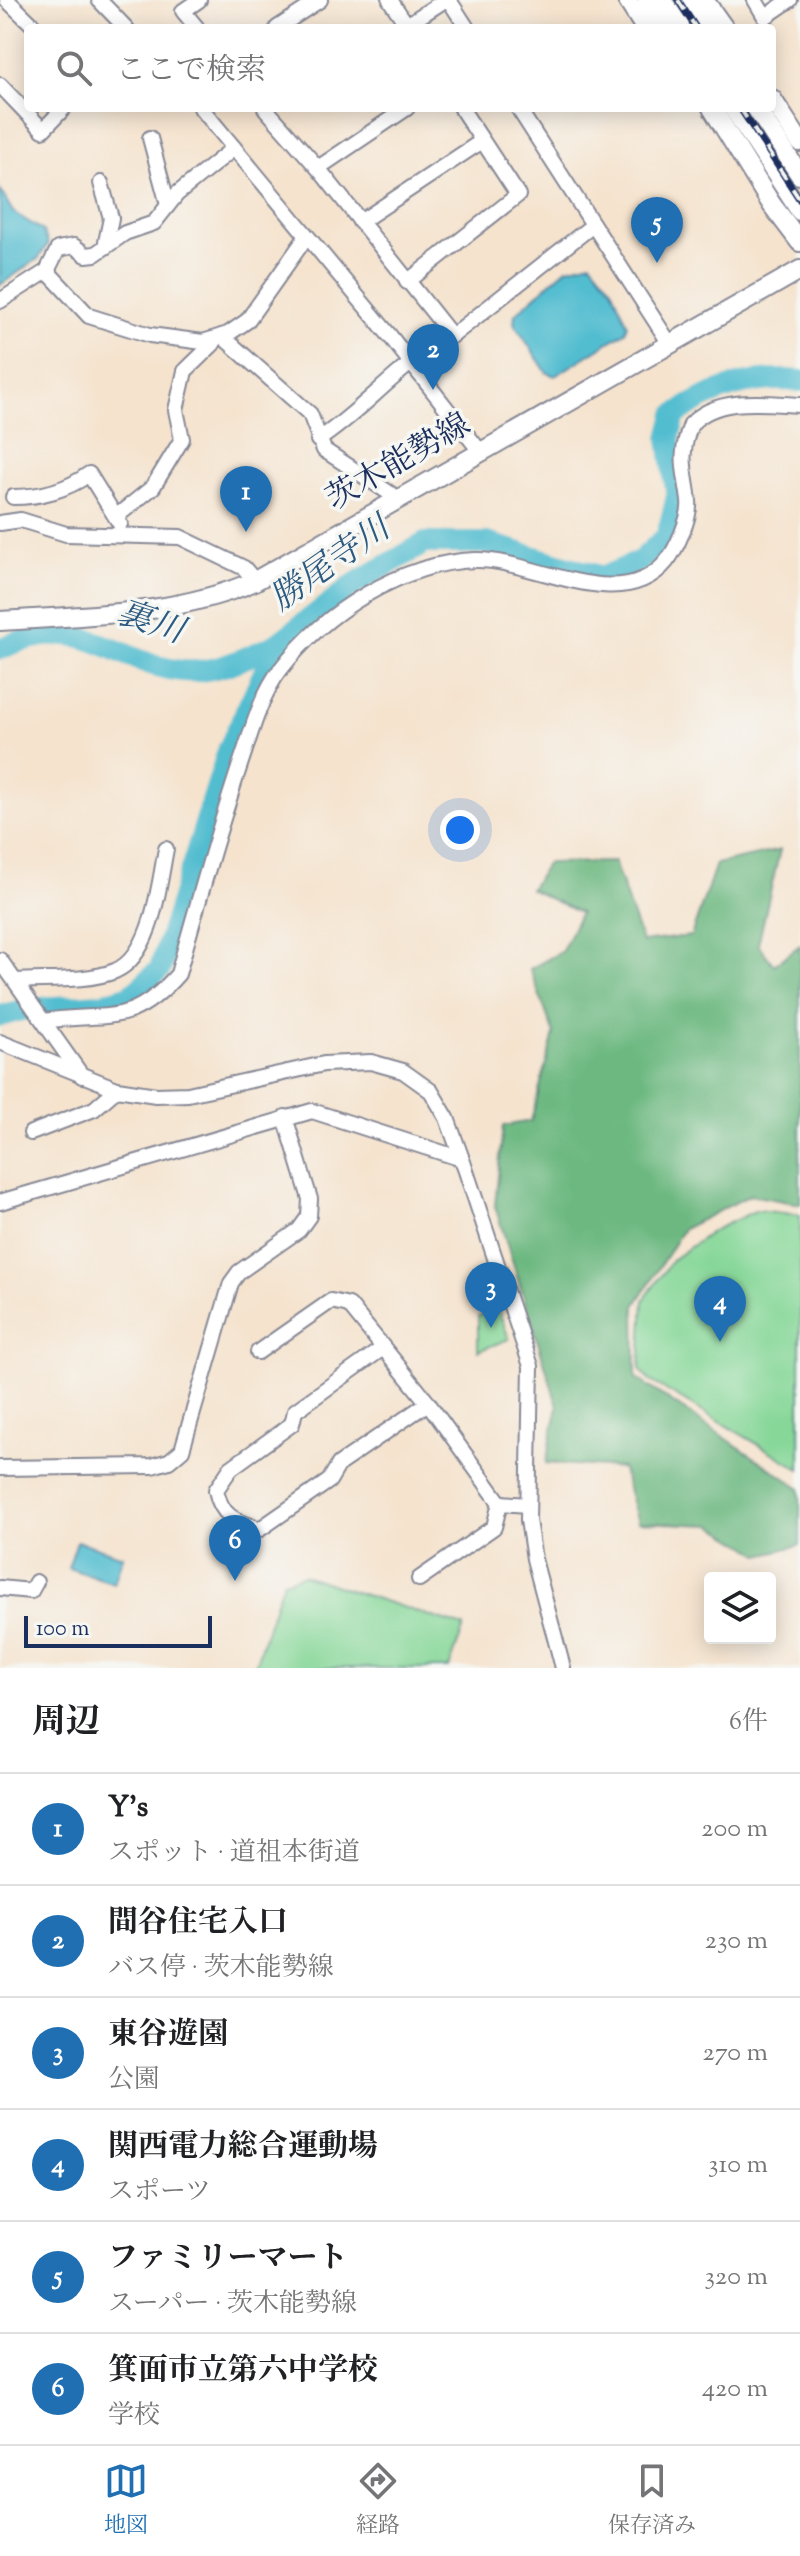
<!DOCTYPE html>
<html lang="ja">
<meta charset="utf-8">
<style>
:root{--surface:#fff;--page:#f6f6f6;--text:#202124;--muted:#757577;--line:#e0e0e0;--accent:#1f6fb2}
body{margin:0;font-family:"Sorts Mill Goudy","Noto Serif JP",serif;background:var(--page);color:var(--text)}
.controls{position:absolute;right:24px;bottom:24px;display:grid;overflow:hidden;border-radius:8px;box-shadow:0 4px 20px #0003}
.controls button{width:72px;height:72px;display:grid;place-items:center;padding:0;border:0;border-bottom:2px solid var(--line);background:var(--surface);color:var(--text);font:40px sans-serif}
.scale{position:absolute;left:24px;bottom:20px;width:188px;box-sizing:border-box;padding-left:8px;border:4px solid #1b2f5e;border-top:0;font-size:22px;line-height:28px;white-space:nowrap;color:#1b2f5e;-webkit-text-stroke:6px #f6f6f2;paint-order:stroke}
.you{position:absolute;left:460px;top:830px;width:28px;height:28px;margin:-20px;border:6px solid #fff;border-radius:50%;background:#1a73e8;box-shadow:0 0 0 12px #1a73e833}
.badge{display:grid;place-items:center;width:52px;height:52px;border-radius:50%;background:var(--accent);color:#fff;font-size:26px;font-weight:700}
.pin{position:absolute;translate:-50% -66px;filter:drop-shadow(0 2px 4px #0008)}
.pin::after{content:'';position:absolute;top:42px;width:28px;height:24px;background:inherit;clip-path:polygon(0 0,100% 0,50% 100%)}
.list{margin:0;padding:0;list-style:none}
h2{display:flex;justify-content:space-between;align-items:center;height:104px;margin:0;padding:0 32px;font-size:34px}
h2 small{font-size:26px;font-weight:400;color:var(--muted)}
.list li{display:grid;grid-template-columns:52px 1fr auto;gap:24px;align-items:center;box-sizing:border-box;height:112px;padding:0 32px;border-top:2px solid var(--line)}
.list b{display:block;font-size:30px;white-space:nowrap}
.list p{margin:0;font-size:26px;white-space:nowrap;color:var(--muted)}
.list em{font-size:26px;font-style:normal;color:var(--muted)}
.icon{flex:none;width:44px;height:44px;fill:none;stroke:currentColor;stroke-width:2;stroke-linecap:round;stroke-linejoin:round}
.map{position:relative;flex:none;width:800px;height:1668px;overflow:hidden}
.search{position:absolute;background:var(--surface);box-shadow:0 4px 20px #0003;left:24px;right:24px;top:24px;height:88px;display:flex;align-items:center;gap:20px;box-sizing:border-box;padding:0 28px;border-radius:8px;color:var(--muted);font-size:30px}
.sheet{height:776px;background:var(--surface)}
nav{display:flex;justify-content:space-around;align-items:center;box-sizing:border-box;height:112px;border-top:2px solid var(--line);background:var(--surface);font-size:22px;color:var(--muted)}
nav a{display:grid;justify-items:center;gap:4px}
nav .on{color:var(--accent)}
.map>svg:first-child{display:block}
.green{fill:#86d798;stroke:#50837b;stroke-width:2}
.forest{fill:#6cb880;stroke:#44746f;stroke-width:2}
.water{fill:#53bdd0;stroke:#377697;stroke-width:2}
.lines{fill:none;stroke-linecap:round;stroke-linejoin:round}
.river{stroke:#53bdd0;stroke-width:22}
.minor-casing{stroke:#888996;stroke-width:18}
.major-casing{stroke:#888996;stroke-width:22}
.minor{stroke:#fff;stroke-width:14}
.major{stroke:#fff;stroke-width:18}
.rail-casing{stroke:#1b2f5e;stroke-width:7}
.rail{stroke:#f6f6f2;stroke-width:4;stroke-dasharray:12;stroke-linecap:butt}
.labels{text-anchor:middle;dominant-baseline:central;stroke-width:7;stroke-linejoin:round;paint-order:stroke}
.street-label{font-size:32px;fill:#1b2f5e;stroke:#f6f6f2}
.water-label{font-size:34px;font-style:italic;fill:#2c5a80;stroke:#f6f6f2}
</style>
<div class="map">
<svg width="800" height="1668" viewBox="0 0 800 1668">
<rect width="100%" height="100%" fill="#f6f6f2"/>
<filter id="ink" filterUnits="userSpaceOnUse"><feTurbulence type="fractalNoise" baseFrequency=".0125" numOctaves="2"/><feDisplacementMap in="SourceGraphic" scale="16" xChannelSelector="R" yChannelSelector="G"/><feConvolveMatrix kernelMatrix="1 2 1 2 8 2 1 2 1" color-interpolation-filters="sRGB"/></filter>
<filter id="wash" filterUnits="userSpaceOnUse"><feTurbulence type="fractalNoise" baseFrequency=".006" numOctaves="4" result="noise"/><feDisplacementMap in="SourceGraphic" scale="32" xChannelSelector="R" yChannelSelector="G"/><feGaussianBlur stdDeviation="1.8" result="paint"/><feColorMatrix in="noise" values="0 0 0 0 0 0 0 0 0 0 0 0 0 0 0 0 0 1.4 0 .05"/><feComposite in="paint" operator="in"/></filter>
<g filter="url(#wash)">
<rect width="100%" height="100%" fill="#f5e3ce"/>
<g class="green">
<polygon points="757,1210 800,1215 800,1469 649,1380 640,1369 644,1300 672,1260 714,1230"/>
<polygon points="498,1309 509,1339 478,1351 478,1316"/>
<polygon points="303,1575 464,1627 449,1668 254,1668 283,1581"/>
</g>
<polygon class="forest" points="780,850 758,944 774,965 800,945 800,1204 750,1195 683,1229 635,1306 636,1378 800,1488 800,1545 761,1555 712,1525 638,1522 622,1468 546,1463 558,1406 495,1206 503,1126 531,1121 554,1034 530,969 562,951 580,913 530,889 547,863 614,862 642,942 691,936 716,864"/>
<g class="water">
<polygon points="0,190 13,212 43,231 48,244 39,258 0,285"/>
<polygon points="591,262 612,288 628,325 625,332 555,376 547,373 514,323 515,314 567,268"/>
<polygon points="77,1541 123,1556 114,1583 68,1568"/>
</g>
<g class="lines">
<g class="river">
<path d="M 0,649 C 23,638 60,630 84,638 C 119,648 146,668 183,671 C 216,674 247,657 277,644"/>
<path d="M 0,1016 L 26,1009 L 101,1004 L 131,995 L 160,969 L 229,748 L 277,644 L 356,583 L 425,543 L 487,543 L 603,577 L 640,561 L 667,536 L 677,497 L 669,438 L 675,415 C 714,388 753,376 800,381"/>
</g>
</g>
</g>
<g filter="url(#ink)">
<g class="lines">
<g class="minor-casing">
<g id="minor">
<polyline points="7,0 36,28"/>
<polyline points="99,0 126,28"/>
<polyline points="390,0 409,28"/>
<polyline points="449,0 467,28"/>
<polyline points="755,0 765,17 790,0"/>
<polyline points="197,28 183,11 199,0"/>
<polyline points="277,28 320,0"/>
<polyline points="402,28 445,0"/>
<polyline points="0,85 43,130 64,108"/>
<polyline points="201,108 390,336 479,450"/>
<polyline points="265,108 318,168 452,336 593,225"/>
<polyline points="518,108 670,344"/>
<polyline points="150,138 168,205"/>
<polyline points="318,168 407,108"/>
<polyline points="101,183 111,218 105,247"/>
<polyline points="360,222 482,141"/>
<polyline points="47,271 89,316 150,335 203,342 228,334 247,321 307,236"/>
<polyline points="407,282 518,195 461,108"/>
<polyline points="0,301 47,271 58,249 74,246 86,255 95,254 125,233 154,223 177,194 234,148"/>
<polyline points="222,336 310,414 324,450 397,498"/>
<path d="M 318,440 C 352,418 379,388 411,363"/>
<path d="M 13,497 C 39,497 67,490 89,474 L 120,524"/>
<polyline points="117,516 153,487 182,439 176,410 185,371 213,344 211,340"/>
<polyline points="0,523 21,520 66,534 180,537 244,568 255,581"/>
<polyline points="0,960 82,1076"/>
<path d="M 16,981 C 46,979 87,982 115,971 C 153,955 159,883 166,849"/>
<path d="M 44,1021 C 106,1011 129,1030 178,974 C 198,902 218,830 242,759 C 252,730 261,695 280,670 C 324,612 401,563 475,560 C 531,558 620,617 666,562 C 676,550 691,517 689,501 C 685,468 678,458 691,424 C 717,396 765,403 800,405"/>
<polyline points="0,1042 117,1089 156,1095 188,1094 324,1064 371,1062 403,1071 431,1091 447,1118 462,1159 531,1366 528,1520 534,1559 563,1668"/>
<polyline points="31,1133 94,1109 117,1089"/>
<polyline points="0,1202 312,1111 462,1159"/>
<path d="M 383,1348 L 295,1411 L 292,1424 L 231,1468 L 216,1490 C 221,1517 236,1521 260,1529 L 329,1481 L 339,1464 L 428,1403"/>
<polyline points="258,1352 331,1301 349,1305 428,1403 500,1503"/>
<polyline points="0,1468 152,1466 169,1461 182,1450 231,1283 239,1272 299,1230 309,1216 310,1199 285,1117"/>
<polyline points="419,1579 494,1527 500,1503 528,1505"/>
<polyline points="0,1588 31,1591 36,1582"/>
</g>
</g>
<g class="major-casing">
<g id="major">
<polyline points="627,0 645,28"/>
<polyline points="647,0 664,28"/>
<polyline points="662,0 681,28"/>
<polyline points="686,0 704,28"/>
<polyline points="704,0 724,28"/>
<polyline points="772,99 800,142"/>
<polyline points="712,108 772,205 800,242"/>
<polyline points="733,108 800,211"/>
<polyline points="756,108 800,175"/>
<path d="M 0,621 C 86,615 175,616 255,581 L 800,270"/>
</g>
</g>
<use href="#minor" class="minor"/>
<use href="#major" class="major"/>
<g class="rail-casing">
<g id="rail">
<polyline points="678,0 696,28"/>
<polyline points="740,108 800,200"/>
</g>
</g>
<use href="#rail" class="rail"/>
</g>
</g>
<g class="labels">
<g class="street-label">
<text transform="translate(399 463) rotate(-30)">茨木能勢線</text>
</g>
<g class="water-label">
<text transform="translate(331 565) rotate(-35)">勝尾寺川</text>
<text transform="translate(150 624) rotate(18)">裏川</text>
</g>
</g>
</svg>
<div class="controls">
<button><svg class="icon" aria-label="layers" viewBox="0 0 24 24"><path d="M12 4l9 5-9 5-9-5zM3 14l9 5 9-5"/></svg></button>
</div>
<div class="scale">100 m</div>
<div class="you"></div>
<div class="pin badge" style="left:246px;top:532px">1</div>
<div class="pin badge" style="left:433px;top:390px">2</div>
<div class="pin badge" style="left:491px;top:1328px">3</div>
<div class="pin badge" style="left:720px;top:1342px">4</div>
<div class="pin badge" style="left:657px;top:263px">5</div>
<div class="pin badge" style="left:235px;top:1581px">6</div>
<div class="search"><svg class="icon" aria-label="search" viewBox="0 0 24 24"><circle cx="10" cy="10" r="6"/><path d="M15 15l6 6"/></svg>ここで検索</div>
</div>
<section class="sheet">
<h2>周辺<small>6件</small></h2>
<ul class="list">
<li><span class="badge">1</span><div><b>Y's</b><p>スポット · 道祖本街道</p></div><em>200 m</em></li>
<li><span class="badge">2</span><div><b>間谷住宅入口</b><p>バス停 · 茨木能勢線</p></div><em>230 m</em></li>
<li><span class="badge">3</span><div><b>東谷遊園</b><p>公園</p></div><em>270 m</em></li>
<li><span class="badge">4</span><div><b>関西電力総合運動場</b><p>スポーツ</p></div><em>310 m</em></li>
<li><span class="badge">5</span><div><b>ファミリーマート</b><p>スーパー · 茨木能勢線</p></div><em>320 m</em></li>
<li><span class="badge">6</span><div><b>箕面市立第六中学校</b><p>学校</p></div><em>420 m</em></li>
</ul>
</section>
<nav>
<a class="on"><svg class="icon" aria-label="map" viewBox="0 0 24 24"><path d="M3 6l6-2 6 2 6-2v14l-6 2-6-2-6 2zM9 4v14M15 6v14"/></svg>地図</a>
<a><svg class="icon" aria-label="directions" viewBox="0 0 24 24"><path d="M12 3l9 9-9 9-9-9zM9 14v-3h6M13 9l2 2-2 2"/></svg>経路</a>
<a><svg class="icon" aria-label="saved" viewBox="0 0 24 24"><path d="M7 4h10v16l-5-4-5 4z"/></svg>保存済み</a>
</nav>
